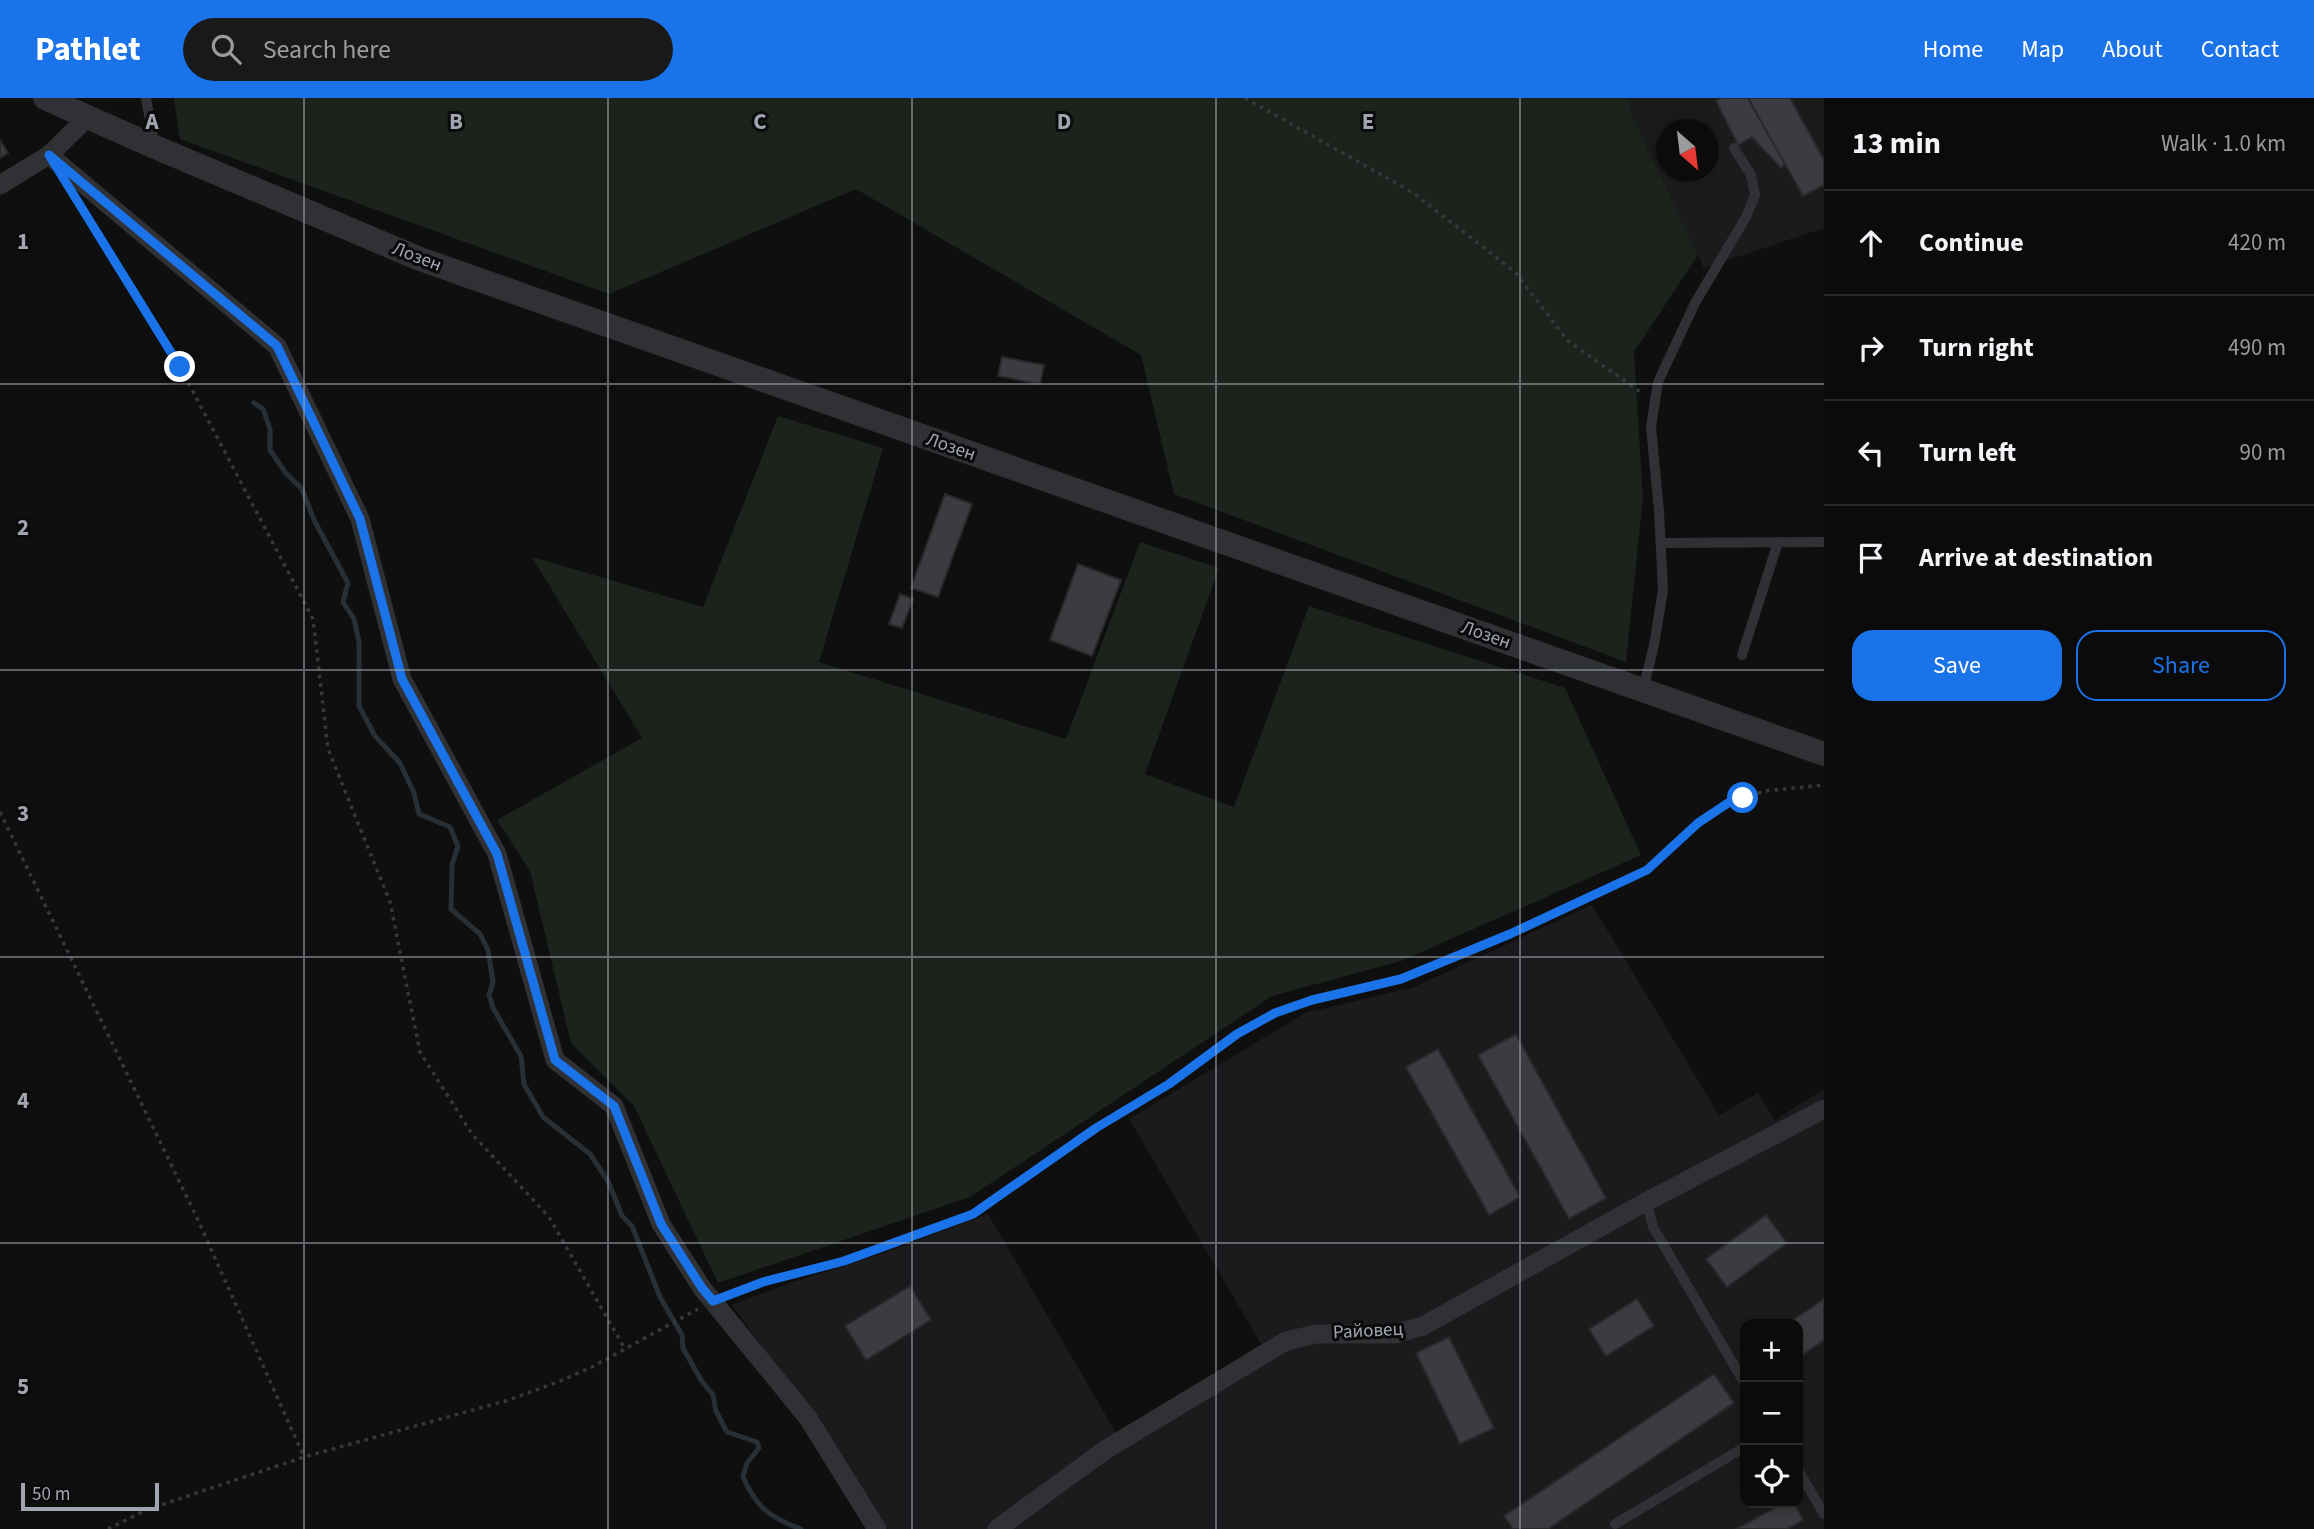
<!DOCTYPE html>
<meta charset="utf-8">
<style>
:root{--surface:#0b0b0c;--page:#19191a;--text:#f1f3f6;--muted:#9a9b9d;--line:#2b2b2d;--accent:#1a73e8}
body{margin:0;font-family:"Source Sans 3",sans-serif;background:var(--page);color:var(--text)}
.controls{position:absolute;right:21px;bottom:21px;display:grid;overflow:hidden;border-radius:14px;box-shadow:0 4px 10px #0003}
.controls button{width:63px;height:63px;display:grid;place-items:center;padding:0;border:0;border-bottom:2px solid var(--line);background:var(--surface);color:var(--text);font:35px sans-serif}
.compass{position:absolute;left:1656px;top:21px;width:63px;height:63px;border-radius:50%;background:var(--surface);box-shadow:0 4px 10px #0003;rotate:152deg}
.scale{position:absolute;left:21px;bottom:18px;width:138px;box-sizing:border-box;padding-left:7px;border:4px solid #a0a5b1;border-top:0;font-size:19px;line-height:24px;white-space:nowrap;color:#a0a5b1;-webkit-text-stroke:5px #0a0a0b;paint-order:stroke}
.stop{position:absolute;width:21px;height:21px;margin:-16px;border:5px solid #1a73e8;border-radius:50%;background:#fff}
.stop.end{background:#1a73e8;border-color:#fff;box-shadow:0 2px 7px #0008}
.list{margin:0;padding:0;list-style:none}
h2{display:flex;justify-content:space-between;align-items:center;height:91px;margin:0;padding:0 28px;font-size:30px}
h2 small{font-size:23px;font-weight:400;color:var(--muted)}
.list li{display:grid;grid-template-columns:46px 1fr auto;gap:21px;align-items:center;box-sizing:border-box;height:105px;padding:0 28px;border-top:2px solid var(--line)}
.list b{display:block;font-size:26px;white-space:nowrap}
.list em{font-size:23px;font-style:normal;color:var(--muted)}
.actions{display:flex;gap:14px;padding:21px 28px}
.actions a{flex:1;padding:16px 0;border:2px solid var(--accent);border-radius:21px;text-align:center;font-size:24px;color:var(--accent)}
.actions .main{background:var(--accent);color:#fff}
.icon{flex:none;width:38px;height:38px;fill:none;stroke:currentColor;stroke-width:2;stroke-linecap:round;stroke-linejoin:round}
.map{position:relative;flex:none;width:1824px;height:1431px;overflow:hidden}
header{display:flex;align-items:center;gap:42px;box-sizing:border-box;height:98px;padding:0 35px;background:var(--accent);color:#fff}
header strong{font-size:33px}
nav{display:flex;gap:38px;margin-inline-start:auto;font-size:24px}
.search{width:490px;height:63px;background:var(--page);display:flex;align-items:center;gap:18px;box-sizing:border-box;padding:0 24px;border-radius:38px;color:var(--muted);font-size:26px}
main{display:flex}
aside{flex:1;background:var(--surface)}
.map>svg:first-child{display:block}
.built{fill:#1b1b1d;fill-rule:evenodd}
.green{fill:#1b231c}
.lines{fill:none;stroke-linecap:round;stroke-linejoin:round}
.stream{stroke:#282f35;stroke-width:5}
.building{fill:#3b3c40;stroke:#29292c;stroke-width:2}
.path{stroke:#36383c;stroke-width:3.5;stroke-dasharray:3.5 5;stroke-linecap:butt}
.service{stroke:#303135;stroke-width:10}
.minor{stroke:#303135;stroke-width:19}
.tertiary{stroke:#303135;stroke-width:24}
.route{stroke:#1a73e8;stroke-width:9}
.grid{fill:none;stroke:#a0a5b1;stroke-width:2;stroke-opacity:0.55}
.labels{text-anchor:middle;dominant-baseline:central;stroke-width:6;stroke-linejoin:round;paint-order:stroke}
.street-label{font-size:19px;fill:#a0a5b1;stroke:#0a0a0b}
.grid-label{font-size:23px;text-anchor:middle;font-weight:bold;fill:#a0a5b1;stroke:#0a0a0b;stroke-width:6;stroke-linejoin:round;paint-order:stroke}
</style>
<header>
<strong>Pathlet</strong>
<div class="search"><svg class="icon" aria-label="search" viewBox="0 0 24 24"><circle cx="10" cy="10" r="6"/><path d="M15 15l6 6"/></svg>Search here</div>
<nav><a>Home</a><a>Map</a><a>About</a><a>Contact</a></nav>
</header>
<main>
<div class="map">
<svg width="1824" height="1431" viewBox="0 0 1824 1431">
<rect width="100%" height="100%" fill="#0f0f10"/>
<g class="built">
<path d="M 1628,0 L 1824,0 L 1824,130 L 1704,170 L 1630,13 ZM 1666,32 L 1708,32 L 1708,74 L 1666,74 Z"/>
<path d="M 1592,807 L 1719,1017 L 1758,995 L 1775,1022 L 1824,991 L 1824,1431 L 888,1431 L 867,1405 L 812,1317 L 732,1207 L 787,1186 L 881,1156 L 988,1116 L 1118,1338 L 1261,1246 L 1129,1021 L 1305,915 L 1414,889 ZM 1745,1226 L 1798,1226 L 1798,1405 L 1745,1405 Z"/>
</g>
<g class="green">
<polygon points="174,0 1628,0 1630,13 1698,157 1634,254 1643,399 1626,564 1174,396 1141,257 856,91 609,196 180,41"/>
<polygon points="778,318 883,350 819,564 1066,641 1140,444 1219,470 1145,676 1234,709 1309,508 1565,590 1641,757 1401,863 1272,898 970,1099 718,1185 634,1008 571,945 530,773 497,722 642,640 532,459 703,509"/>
</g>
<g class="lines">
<path class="stream" d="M 254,305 L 263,311 L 270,331 L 270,352 L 285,374 L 302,391 L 314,422 L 348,485 L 343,504 L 354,521 L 359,544 L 359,608 L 375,638 L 400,665 L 414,695 L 419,716 L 450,729 L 458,748 L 452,767 L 451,811 L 480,836 L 488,852 L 493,884 L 489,897 L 493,910 L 521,958 L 524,986 L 543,1019 L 590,1056 L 608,1083 L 622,1118 L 632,1128 L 660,1199 L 682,1237 L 683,1250 L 701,1282 L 713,1297 L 716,1313 L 727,1334 L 757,1344 L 759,1350 L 747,1365 L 743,1379 C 757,1410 769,1419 801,1431"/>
</g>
<g class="building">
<polygon points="1721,0 1748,0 1785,66 1781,70 1752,39 1738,47 1716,3"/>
<polygon points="1748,0 1790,0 1824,62 1824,87 1803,98"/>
<polygon points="0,42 8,55 0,60"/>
<polygon points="1002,259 1044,267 1040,286 998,278"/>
<polygon points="945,396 972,406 938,499 911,490"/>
<polygon points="1078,466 1121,482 1092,558 1050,542"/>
<polygon points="900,496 913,501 902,530 889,526"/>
<polygon points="1516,936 1606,1100 1569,1121 1478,957"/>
<polygon points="1438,951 1520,1099 1489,1117 1406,969"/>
<polygon points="1766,1117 1787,1145 1727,1189 1706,1161"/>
<polygon points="910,1188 931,1222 866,1262 845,1228"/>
<polygon points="1637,1201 1654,1228 1606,1258 1589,1231"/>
<polygon points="1824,1201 1824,1242 1798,1260 1798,1226 1787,1226"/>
<polygon points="1449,1239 1494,1330 1460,1346 1416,1255"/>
<polygon points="1714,1276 1734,1305 1548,1431 1513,1431 1504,1418"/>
<polygon points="1784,1405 1794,1405 1803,1422 1787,1431 1736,1431"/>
</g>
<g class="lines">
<g class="path">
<polyline points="1245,0 1412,94 1515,174 1568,243 1642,295"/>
<polyline points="82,111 180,269 313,521 328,651 390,804 420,954 472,1036 549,1119 625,1251"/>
<polyline points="0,714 197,1120 304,1359"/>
<polyline points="730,1196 763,1184 844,1163 973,1116 1096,1030 1169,986 1237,936 1275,915 1312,902 1401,881 1510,836 1647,772 1697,725 1728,705 1765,693 1824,687"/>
<polyline points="108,1431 146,1412 304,1359 509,1302 560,1283 592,1269 698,1211"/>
</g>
<g class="service">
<polyline points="146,0 154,45"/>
<polyline points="1661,445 1824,444"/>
<polyline points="1742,557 1778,444"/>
<polyline points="1643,592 1654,547 1663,492 1659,413 1651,329 1658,284 1695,205 1746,119 1755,97 1751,77 1734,50"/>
<polyline points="1646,1103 1653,1129 1745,1286"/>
<polyline points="1798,1372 1824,1416"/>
<polyline points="1615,1426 1745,1349"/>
</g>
<g class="minor">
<polyline points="49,57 277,248 360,421 402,581 497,756 555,962 614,1008 661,1126 702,1190 808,1320 877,1431"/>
<polyline points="0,87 49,57 87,20"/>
<polyline points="997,1431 1105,1352 1286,1243 1316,1236 1394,1236 1423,1228 1642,1106 1824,1011"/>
</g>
<polyline class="tertiary" points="45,0 155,49 420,161 1824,656"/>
</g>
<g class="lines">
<polyline class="route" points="180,269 49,57 277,248 360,421 402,581 497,756 555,962 614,1008 661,1126 702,1190 713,1203 763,1184 844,1163 973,1116 1096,1030 1169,986 1237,936 1275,915 1312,902 1401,881 1510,836 1647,772 1698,725 1728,705 1743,700"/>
</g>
<path class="grid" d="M 304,0 L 304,1431M 608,0 L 608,1431M 912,0 L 912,1431M 1216,0 L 1216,1431M 1520,0 L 1520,1431M 0,286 L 1824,286M 0,572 L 1824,572M 0,859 L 1824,859M 0,1145 L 1824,1145"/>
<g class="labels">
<g class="street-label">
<text transform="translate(417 159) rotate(21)">Лозен</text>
<text transform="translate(951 349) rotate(19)">Лозен</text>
<text transform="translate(1486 537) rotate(19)">Лозен</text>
<text transform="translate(1368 1233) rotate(-3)">Райовец</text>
</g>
</g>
<g class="grid-label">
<text x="152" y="31">A</text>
<text x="456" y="31">B</text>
<text x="760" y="31">C</text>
<text x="1064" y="31">D</text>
<text x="1368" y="31">E</text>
<text x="23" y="151">1</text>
<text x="23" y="437">2</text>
<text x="23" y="723">3</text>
<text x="23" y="1010">4</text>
<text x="23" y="1296">5</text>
</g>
</svg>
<div class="controls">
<button>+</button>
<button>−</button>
<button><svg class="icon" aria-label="locate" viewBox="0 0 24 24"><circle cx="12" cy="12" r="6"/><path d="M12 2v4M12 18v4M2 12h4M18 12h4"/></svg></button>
</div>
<svg class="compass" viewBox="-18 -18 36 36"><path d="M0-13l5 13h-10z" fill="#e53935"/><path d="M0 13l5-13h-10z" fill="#9a9b9d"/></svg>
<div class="scale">50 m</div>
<div class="stop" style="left:1743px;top:700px"></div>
<div class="stop end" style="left:180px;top:269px"></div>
</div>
<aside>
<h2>13 min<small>Walk · 1.0 km</small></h2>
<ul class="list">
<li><svg class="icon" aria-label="ahead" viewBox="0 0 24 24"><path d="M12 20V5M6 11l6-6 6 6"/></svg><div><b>Continue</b></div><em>420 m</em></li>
<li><svg class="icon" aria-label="right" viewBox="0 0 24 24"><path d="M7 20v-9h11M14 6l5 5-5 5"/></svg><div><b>Turn right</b></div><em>490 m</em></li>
<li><svg class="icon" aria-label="left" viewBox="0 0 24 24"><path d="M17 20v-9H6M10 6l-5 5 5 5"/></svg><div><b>Turn left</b></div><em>90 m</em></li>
<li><svg class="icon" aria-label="arrive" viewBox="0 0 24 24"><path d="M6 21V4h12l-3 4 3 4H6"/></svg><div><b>Arrive at destination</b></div></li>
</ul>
<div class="actions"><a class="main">Save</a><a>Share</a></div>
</aside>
</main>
